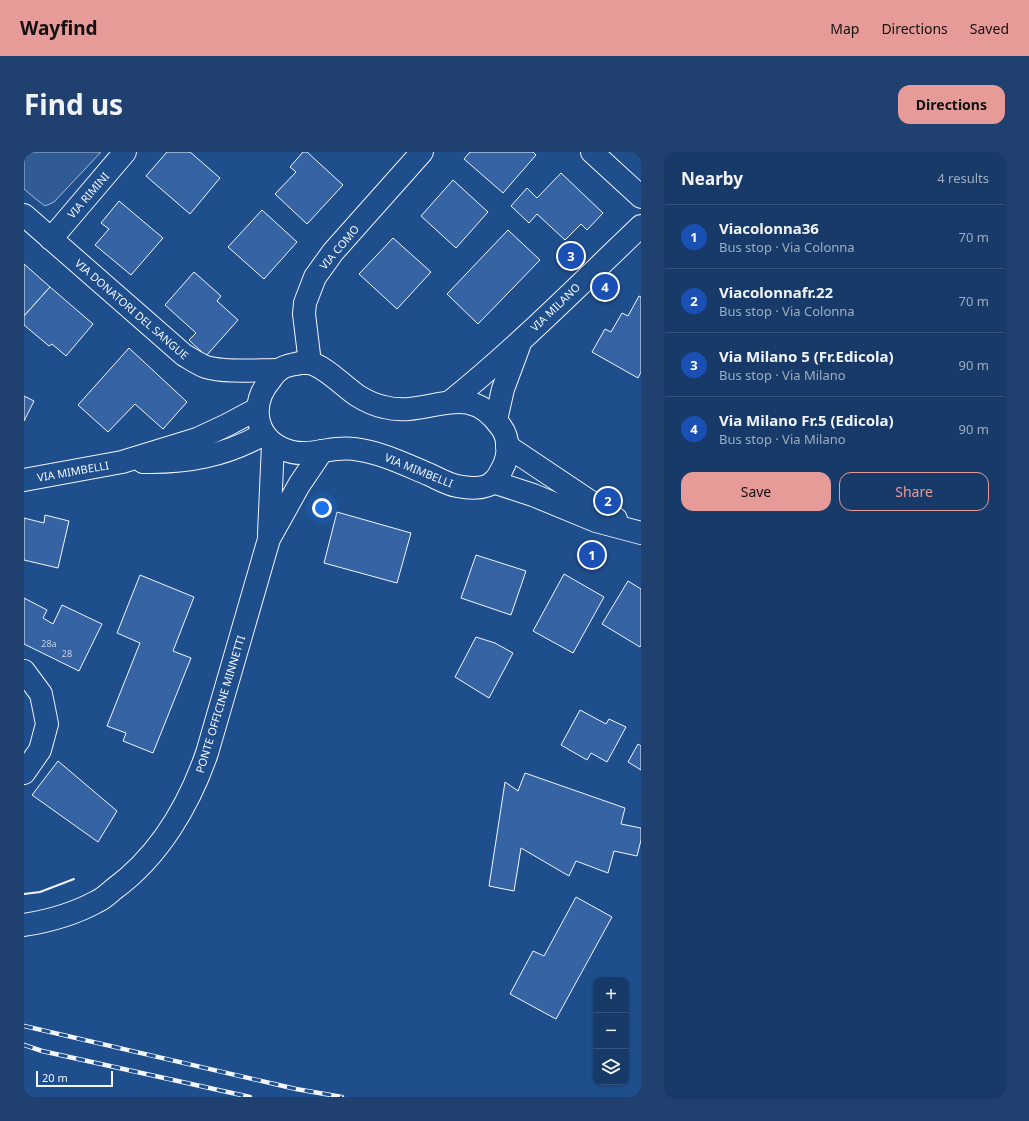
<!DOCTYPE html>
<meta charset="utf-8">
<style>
:root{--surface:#173a69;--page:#20416f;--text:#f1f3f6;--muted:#9eadc0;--line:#36547d;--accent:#e69b98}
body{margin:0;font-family:"Noto Sans",sans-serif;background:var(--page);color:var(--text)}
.controls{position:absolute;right:12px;bottom:12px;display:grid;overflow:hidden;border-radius:8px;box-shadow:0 1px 3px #0004}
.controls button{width:36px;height:36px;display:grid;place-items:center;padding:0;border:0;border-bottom:1px solid var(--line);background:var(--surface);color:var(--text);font:20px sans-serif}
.scale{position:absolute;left:12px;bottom:10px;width:77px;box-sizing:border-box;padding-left:4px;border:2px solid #f2f6ff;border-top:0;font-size:11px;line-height:14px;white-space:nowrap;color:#f2f6ff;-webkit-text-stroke:3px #1f4e8c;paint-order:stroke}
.you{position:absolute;left:298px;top:356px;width:14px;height:14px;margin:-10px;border:3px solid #fff;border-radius:50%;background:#1a73e8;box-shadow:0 0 0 6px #1a73e833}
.badge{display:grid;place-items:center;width:26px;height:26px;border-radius:50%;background:var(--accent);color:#fff;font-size:13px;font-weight:700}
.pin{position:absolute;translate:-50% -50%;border:2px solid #fff;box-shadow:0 1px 4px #0006}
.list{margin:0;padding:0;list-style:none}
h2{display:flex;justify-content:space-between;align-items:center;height:52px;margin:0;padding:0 16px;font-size:17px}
h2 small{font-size:13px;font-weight:400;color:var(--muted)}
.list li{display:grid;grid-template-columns:26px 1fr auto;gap:12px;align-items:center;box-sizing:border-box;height:64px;padding:0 16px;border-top:1px solid var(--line)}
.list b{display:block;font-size:15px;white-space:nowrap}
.list p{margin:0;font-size:13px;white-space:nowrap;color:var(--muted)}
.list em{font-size:13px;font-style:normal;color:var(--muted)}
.actions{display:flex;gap:8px;padding:12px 16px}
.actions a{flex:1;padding:9px 0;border:1px solid var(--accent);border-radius:12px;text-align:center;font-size:14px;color:var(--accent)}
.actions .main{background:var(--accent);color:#111}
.icon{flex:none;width:22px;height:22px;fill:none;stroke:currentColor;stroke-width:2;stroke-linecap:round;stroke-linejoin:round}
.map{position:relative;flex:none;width:617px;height:945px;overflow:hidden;border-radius:12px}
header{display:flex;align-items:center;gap:24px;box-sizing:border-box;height:56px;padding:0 20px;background:var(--accent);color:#111}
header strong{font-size:19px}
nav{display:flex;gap:22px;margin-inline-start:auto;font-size:14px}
.intro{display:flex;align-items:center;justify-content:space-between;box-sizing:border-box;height:96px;padding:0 24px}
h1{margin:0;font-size:28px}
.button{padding:10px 18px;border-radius:12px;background:var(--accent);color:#111;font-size:14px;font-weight:700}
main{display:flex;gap:24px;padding:0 24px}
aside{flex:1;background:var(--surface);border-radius:12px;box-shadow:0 1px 3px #0004}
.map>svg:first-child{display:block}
.parking{fill:#305b95;stroke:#a8bbd7}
.building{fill:#3563a3;stroke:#f2f6ff}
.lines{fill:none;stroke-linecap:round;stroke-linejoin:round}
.minor-casing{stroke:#f2f6ff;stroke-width:24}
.secondary-casing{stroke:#f2f6ff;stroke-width:24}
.primary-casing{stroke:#f2f6ff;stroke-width:24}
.minor{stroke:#1f4e8c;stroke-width:22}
.secondary{stroke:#1f4e8c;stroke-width:22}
.primary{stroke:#1f4e8c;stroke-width:22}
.rail-casing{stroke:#f2f6ff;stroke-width:4.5}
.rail{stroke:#1f4e8c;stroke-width:3;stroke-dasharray:9;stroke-linecap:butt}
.wall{stroke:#f2f6ff;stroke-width:2}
.labels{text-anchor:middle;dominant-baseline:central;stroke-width:3;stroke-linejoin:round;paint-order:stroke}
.number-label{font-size:9px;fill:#c3d1e8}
.street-label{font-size:11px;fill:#f2f6ff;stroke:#1f4e8c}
</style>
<header>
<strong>Wayfind</strong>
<nav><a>Map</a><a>Directions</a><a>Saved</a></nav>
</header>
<div class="intro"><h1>Find us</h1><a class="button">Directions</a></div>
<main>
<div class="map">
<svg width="617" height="945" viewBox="0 0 617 945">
<rect width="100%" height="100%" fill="#1f4e8c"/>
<polygon class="parking" points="0,0 77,0 30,50 21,54 13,48 0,37"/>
<g class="building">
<polygon points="143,0 166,0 196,26 166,62 122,24"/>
<polygon points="279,0 283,0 319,33 283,72 251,42 272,20 266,15"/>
<polygon points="446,0 509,0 512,3 479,41 440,7"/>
<polygon points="537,21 579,61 563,78 557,72 541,88 513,62 505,71 487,54 503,36 513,46"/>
<polygon points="429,28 464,60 432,96 397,64"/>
<polygon points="95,49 139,86 107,123 71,93 85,77 77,71"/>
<polygon points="238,58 273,90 240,127 204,95"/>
<polygon points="484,78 516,108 454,172 423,142"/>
<polygon points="369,86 407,120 373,157 335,122"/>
<polygon points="0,112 26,135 0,164"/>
<polygon points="170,120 197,144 193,149 214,168 182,204 165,188 172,181 141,153"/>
<polygon points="26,135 69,172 42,204 28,192 25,194 0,173 0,164"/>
<polygon points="615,144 617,145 617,220 614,226 568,200 581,177 587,180 598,161 604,164"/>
<polygon points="105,196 163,250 139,277 111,252 84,280 54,253"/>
<polygon points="0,244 10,249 0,269"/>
<polygon points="313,360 387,381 373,431 300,411"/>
<polygon points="21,363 45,369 34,416 0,408 0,366 20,371"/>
<polygon points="452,403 502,419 487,463 437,446"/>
<polygon points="540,422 580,445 549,501 509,479"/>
<polygon points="116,423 170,445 149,499 167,506 129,601 99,589 102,581 83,574 116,491 93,481"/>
<polygon points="604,429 617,437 617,493 616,495 578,472"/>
<polygon points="0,446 23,458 19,466 29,472 38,453 78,472 55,519 0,492"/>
<polygon points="452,485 471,491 489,501 465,546 431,525"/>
<polygon points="556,558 582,572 585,567 602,575 583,610 567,601 563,608 537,593"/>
<polygon points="614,592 617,594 617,618 604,610"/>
<polygon points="34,609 93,659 74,690 8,643"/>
<polygon points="501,621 601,656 597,672 617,676 617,688 613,704 590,699 584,721 552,709 545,724 497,696 490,739 465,734 481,630 494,639"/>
<polygon points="552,745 588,765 532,867 486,842 509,799 520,804"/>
</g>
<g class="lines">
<g class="minor-casing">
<g id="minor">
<polyline points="568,0 617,45"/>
<path d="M 0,63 L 160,203 C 167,207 174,212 182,215 C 201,221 234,218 255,218"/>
<polyline points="27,87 101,0"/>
<polyline points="286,211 280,162 281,151 291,125 309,100 398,0"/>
<path d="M 427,249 C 494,195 555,133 617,74"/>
<polyline points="472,268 479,237 495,194"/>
<polyline points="0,519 17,542 23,572 16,598 0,621"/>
</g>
</g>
<g class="secondary-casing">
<g id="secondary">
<path d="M 119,310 C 163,311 201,304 240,282"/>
<polyline points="0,328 98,310 173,287 203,273 233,257"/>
</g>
</g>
<g class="primary-casing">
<g id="primary">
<path d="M 276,211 C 278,211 282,211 285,211 C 300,213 320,235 334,244 C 342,249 351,253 360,255 C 406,267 442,225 477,275 C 486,287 485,305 478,317 C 476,321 473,327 469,330 C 461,338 444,336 433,334 C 423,332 413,326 404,322 C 380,312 356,300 330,297 C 306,293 283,308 259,297 C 230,284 226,251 247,227 C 249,224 252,220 255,218 C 261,213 268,213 276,211 Z"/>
<polyline points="483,294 592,367"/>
<polyline points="469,330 509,343 572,369 617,381"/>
<polyline points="245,382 249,292"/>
<path d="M 0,773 C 25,769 50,762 72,750 C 79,747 84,742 90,737 C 135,704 165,653 183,601 L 245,387 L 275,333 L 298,299"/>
</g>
</g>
<use href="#minor" class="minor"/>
<use href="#secondary" class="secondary"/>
<use href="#primary" class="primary"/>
<g class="rail-casing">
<g id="rail">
<polyline points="0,874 272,937 318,945"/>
<polyline points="0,893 18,899 226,945"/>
</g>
</g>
<use href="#rail" class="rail"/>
<polyline class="wall" points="0,742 16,740 50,727"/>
</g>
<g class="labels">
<g class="number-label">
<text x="25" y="491">28a</text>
<text x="43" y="501">28</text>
</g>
<g class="street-label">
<text transform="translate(64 43) rotate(-49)">VIA RIMINI</text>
<text transform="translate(315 95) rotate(-50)">VIA COMO</text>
<text transform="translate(531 155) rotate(-44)">VIA MILANO</text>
<text transform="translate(108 157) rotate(41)">VIA DONATORI DEL SANGUE</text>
<text transform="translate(395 318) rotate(22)">VIA MIMBELLI</text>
<text transform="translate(49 319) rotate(-10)">VIA MIMBELLI</text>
<text transform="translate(196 552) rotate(-73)">PONTE OFFICINE MINNETTI</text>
</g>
</g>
</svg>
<div class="controls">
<button>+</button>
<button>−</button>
<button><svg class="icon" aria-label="layers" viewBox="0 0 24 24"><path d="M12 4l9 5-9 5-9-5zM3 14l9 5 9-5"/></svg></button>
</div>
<div class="scale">20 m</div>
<div class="you"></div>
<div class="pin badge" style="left:568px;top:403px;background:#1a4fb4">1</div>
<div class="pin badge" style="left:584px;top:349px;background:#1a4fb4">2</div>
<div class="pin badge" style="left:547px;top:104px;background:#1a4fb4">3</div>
<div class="pin badge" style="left:581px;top:135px;background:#1a4fb4">4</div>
</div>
<aside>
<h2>Nearby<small>4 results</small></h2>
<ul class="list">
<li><span class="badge" style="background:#1a4fb4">1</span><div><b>Viacolonna36</b><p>Bus stop · Via Colonna</p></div><em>70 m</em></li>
<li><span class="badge" style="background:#1a4fb4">2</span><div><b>Viacolonnafr.22</b><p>Bus stop · Via Colonna</p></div><em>70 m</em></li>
<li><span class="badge" style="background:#1a4fb4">3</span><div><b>Via Milano 5 (Fr.Edicola)</b><p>Bus stop · Via Milano</p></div><em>90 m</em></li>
<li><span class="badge" style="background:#1a4fb4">4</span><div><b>Via Milano Fr.5 (Edicola)</b><p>Bus stop · Via Milano</p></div><em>90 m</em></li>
</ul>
<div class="actions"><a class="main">Save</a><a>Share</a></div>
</aside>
</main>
